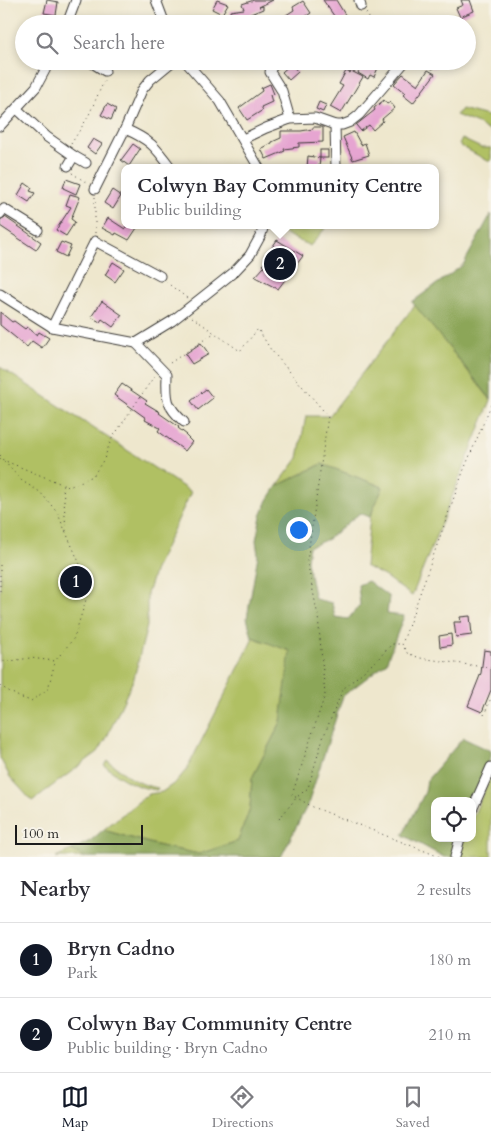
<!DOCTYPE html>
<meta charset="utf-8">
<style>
:root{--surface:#fff;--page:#f2f2f3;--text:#2b2b33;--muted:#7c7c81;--line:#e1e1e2;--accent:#111827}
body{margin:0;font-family:Cardo,serif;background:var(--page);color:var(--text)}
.controls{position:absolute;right:15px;bottom:15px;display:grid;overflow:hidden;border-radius:10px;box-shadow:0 2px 8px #0003}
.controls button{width:45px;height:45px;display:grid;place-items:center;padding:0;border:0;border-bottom:1px solid var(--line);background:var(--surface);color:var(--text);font:25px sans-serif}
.scale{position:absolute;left:15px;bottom:12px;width:128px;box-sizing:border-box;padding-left:5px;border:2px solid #1c1c1c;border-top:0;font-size:14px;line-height:18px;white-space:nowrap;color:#1c1c1c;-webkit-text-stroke:4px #f7f3e8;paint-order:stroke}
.you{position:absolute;left:298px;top:529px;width:18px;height:18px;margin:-12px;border:4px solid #fff;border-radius:50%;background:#1a73e8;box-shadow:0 0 0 8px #1a73e833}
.badge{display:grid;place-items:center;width:32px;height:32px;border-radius:50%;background:var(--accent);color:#fff;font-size:16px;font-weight:700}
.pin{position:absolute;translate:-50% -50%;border:2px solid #fff;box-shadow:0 1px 5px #0006}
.popup{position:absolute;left:121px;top:164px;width:318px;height:65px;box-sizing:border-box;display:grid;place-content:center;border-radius:10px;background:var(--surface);filter:drop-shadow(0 1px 4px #0005);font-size:16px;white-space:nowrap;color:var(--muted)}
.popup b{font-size:19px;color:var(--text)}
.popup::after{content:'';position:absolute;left:50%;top:100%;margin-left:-10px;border:10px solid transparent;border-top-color:var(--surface)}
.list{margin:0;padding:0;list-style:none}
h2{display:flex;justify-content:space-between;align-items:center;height:65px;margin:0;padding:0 20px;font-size:21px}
h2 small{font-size:16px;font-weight:400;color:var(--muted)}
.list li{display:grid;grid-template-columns:32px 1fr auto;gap:15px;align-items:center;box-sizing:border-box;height:75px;padding:0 20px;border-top:1px solid var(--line)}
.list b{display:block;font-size:19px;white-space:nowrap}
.list p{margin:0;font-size:16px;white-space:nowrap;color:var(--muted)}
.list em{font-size:16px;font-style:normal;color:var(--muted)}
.icon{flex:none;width:28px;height:28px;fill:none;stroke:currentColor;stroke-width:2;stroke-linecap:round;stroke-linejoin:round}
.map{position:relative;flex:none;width:491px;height:857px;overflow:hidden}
.search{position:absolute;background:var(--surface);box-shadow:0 2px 8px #0003;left:15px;right:15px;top:15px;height:55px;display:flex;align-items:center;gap:12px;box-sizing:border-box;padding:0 18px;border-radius:28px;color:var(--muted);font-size:19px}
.sheet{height:215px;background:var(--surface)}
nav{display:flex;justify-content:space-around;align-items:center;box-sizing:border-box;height:70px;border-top:1px solid var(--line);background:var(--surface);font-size:14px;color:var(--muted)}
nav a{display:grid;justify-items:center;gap:2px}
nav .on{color:var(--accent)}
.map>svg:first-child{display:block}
.green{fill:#b0c063;stroke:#666e40}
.forest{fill:#8ca659;stroke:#54613a}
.building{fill:#e6a5d1}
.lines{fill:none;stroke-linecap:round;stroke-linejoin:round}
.minor-casing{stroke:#3c3a37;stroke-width:11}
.path{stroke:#3c3a37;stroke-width:1;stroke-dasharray:1 4;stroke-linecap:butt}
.minor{stroke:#fff;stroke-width:9}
</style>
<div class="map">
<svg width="491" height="857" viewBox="0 0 491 857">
<rect width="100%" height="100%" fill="#f7f3e8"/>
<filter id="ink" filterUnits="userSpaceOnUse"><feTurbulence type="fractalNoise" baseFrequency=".02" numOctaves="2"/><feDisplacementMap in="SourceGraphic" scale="10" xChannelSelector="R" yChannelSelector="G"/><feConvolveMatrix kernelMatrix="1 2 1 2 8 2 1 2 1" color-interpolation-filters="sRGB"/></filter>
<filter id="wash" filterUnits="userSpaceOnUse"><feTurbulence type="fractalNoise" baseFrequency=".0096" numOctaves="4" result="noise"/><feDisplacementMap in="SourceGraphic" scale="20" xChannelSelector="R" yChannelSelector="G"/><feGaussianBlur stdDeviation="1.12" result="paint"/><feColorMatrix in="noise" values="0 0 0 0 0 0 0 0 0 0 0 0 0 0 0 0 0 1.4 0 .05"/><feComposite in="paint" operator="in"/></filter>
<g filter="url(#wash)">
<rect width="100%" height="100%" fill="#eee7cd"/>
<g class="green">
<polygon points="461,109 491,117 491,132 478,124 456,115"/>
<polygon points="462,139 481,148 491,148 491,161 488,161 459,145"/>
<polygon points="273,225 328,225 310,246 273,228"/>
<polygon points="415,305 491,400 412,596 384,576 365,566 370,517 383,487 322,464 277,486 298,458 306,416 329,416"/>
<polygon points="0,367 191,492 155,569 147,594 147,626 134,678 106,739 98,752 32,801 10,777 0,758"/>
<polygon points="252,637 291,650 281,722 252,778 250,808 238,841 199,854 160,846 103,830 148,794 162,792 176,782 187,769 246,653 252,640"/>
<path d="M 108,761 C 126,774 135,784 158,788 L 157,790 C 136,788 120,778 104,765 Z"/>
<polygon points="491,775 491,857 459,857 464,838 472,838 472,819"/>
<polygon points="71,850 85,857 56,857"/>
</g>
<g class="forest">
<polygon points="491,214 491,399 412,302 463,265"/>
<polygon points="322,464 383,487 370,517 360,513 328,539 309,547 307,561 315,599 332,603 335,617 348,619 360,605 358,585 368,581 389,597 387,614 404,616 386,663 343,696 308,804 281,857 85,857 71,850 90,841 103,830 160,846 199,854 238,841 250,808 252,778 281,722 290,651 252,637 247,618 258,555 256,540 261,516 268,500 277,486"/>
<polygon points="463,738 491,751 491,756 472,805 472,801 435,801 435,838 460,838 455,857 444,857 403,835 420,802 425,792 427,780"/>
</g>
<g id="blocks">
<g class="building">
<polygon points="47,0 58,2 56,15 44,13"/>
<polygon points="217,0 228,4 222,14 212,9"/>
<polygon points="254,0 273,0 259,7 263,6 263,9 243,17 244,24 232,24 230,11 244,9 242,4"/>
<polygon points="323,0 336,0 347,18 339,23"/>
<polygon points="461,0 470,0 474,11 460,17 456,8 463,5"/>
<polygon points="303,1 311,13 299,21 301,24 287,24 283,17 294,10 293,7"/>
<polygon points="365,61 381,61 374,77 370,75 368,79 358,73"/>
<polygon points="428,61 448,61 432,69"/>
<polygon points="291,64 298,72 289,80 282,72"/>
<polygon points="428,70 435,74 413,103 403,95 405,93 394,84 403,74 418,85"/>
<polygon points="346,71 350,73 351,71 363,77 341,113 330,107 343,86 339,84"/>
<polygon points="270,84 274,94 270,95 272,102 261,107 263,110 247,120 239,108 262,91 261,88"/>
<polygon points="384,100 387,104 390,102 395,108 382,119 383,121 373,130 369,125 361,131 356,125 375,110 374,108"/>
<polygon points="319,102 326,105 323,112 316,109"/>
<polygon points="107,104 116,109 111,120 101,115"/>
<polygon points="313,127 323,127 323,142 299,143 299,147 284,149 285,151 266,159 261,149 272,143 272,142 281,138 281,131 301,131 313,129"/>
<polygon points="354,132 361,145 365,143 369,155 353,160 343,137"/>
<polygon points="93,139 102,144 95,154 87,148"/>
<polygon points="133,144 140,149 129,166 121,160"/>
<rect x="320" y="150" width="8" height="8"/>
<polygon points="308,156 320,158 319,168 307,168"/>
<polygon points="66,179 80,184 76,194 63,188"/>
<polygon points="25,183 32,188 30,191 35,193 29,202 18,195"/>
<polygon points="112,190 121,196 113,209 104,203"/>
<polygon points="70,194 80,197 71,219 75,222 66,236 56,230 71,207 66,205"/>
<polygon points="5,217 41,242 36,250 0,226 0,220"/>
<polygon points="108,218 125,229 127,225 133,225 137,228 129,240 116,233 115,235 102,228"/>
<polygon points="277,240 303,256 278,289 255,277 264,267 262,265 272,255 269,252"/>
<polygon points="61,242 71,246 66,257 56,252"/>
<polygon points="113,262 124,269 115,282 105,275"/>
<polygon points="102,301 122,315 113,327 102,319 100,322 91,317"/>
<polygon points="0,312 12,322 14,321 25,329 27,327 37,335 39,332 49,338 42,348 32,341 27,347 0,325"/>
<polygon points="201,343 209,354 192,364 185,354"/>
<polygon points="122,384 147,401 145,403 160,412 159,413 179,427 178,428 187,435 186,436 192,442 185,451 158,431 160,428 145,420 146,418 114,395"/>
<polygon points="206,389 213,398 198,410 191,401"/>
<polygon points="470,616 472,635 456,637 454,622 461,622 460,617"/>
<polygon points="451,634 452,645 440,647 439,636"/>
<polygon points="484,650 491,651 491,690 482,712 468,706 481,673"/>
</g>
</g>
</g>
<g filter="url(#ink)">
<use href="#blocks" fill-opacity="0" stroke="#3c3a37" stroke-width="1"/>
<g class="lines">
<g class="minor-casing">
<g id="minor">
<polyline points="156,0 165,24"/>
<polyline points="359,0 361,6"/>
<polyline points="67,24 76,0"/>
<polyline points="89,61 105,71"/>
<polyline points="185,61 220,101 259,168"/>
<polyline points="279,61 271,68 270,72 282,91 290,119"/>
<polyline points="17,109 47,137 74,156 68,166"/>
<polyline points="335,125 336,168"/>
<polyline points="0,126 36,87 50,61"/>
<path d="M 125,129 C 150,140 155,146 171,168"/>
<polyline points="243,139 266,128 290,119 315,118 335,125 342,125 350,122 359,115 404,63 402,61"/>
<polyline points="74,156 86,163"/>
<polyline points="95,189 125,129 142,90 150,80 173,61"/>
<polyline points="0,214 4,209 38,230"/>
<polyline points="0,294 52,327 136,343 172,321 234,272 250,255 261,235 264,225"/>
<polyline points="52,327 95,241 160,276"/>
<path d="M 136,343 L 167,375 C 166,399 166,406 184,422"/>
<polyline points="472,810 491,767"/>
<polyline points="455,857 460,838"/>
</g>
</g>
<g class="path">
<polyline points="366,13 373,24"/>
<polyline points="151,24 155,22"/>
<polyline points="354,24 358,16"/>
<polyline points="112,67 116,61"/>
<polyline points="71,144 88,117 104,81"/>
<polyline points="72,173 87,183"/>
<polyline points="95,233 95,197"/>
<polyline points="166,282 187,298"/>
<polyline points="192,317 240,351 258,329 271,350 328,416 307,561 318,616 325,695 292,795 313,807 440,857"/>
<polyline points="170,363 214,333"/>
<polyline points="491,405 463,472 402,644 407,653 420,658 491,668"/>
<polyline points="0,455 3,460 69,487 93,476 104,459 111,440 155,375"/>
<polyline points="0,459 3,460 22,481 40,492 57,512 90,587 74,638 55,661 30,658 11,661 0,661"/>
<polyline points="63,485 66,531"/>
<polyline points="0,565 0,595"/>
<polyline points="0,686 19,697 31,701 48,689 55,662"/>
<polyline points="484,715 491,698"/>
<polyline points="279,819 297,797 308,788 323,738 343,689 378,659 392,644 401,644"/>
</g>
<use href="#minor" class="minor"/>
</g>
</g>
</svg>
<div class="controls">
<button><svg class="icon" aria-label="locate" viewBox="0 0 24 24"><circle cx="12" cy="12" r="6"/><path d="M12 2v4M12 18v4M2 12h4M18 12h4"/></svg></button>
</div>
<div class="scale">100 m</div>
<div class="you"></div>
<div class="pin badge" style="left:76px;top:582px">1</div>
<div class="pin badge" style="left:280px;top:264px">2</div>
<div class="popup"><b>Colwyn Bay Community Centre</b>Public building</div>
<div class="search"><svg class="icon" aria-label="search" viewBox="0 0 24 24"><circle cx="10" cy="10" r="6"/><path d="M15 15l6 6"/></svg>Search here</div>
</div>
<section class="sheet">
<h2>Nearby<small>2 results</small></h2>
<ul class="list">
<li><span class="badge">1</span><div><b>Bryn Cadno</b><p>Park</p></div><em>180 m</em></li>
<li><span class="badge">2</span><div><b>Colwyn Bay Community Centre</b><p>Public building · Bryn Cadno</p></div><em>210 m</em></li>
</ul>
</section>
<nav>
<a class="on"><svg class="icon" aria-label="map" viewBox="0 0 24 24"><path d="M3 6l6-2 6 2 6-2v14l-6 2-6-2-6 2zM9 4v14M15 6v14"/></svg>Map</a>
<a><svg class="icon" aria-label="directions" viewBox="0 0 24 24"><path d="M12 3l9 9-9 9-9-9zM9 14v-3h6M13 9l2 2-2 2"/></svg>Directions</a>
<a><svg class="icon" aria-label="saved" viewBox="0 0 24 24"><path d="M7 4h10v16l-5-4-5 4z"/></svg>Saved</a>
</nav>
